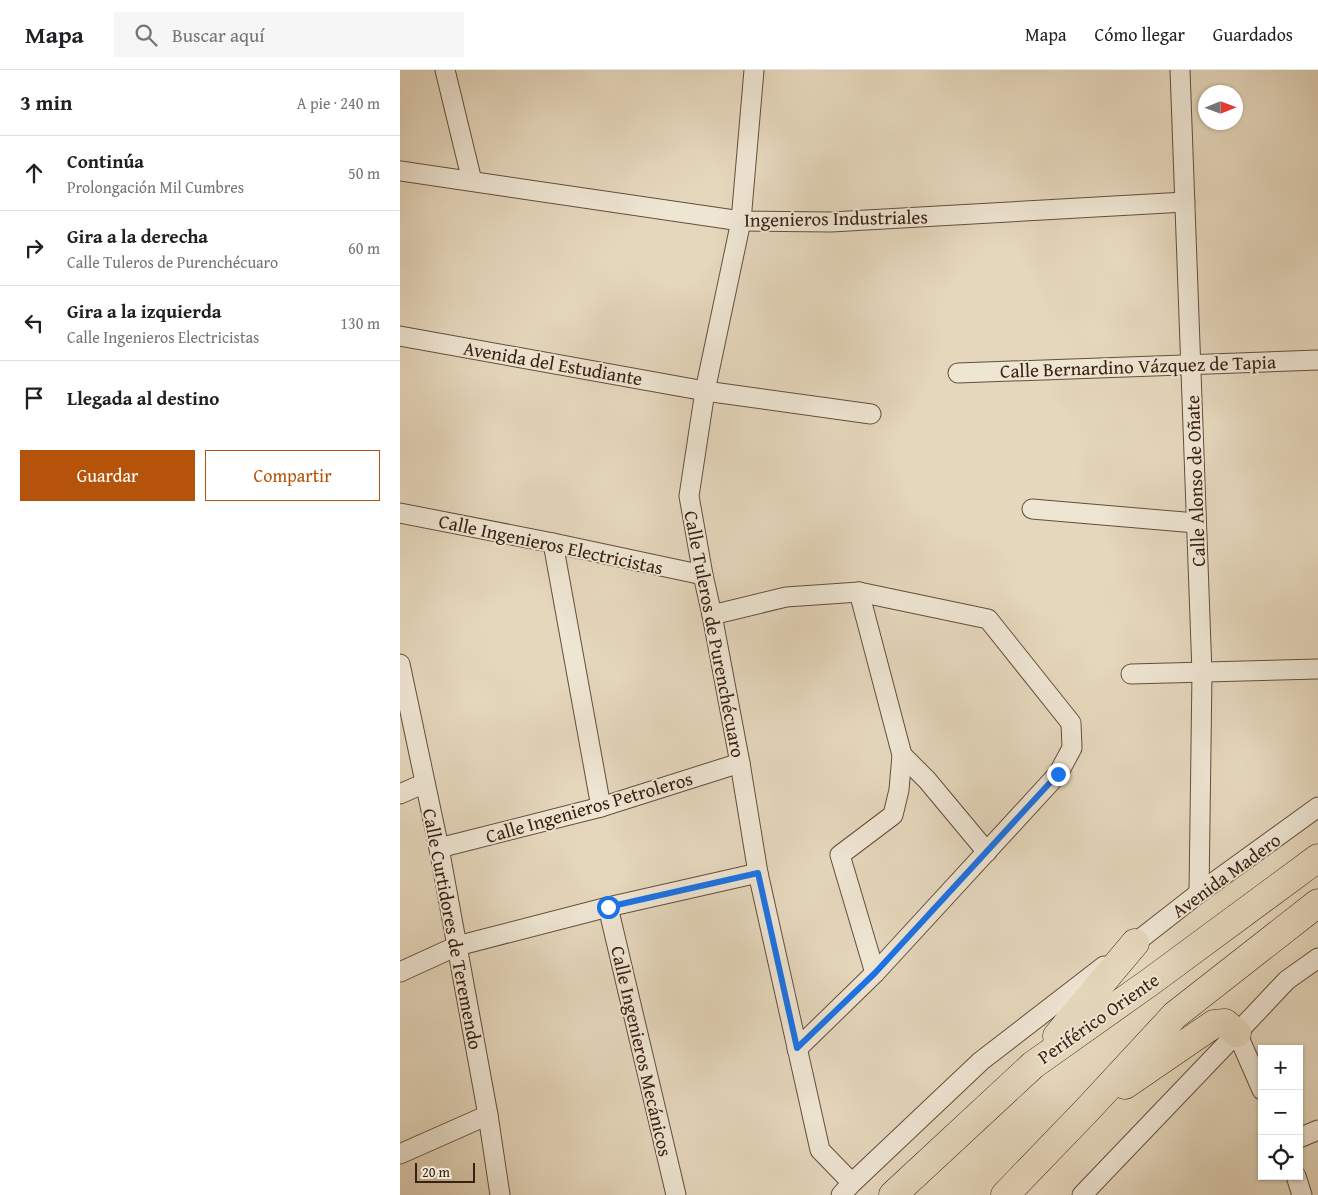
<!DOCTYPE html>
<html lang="es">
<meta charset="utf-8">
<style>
:root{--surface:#fff;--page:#f6f6f6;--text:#202124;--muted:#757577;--line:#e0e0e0;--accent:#b45309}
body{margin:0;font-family:"Gentium Book Plus",serif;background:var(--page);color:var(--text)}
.controls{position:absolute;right:15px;bottom:15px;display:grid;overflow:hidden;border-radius:0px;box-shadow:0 1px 4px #0004}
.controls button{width:45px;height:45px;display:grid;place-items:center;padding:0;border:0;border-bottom:1px solid var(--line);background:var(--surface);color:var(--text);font:25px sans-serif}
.compass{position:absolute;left:798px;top:15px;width:45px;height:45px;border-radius:50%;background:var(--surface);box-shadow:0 1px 4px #0004;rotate:89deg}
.scale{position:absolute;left:15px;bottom:12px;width:60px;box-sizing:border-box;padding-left:5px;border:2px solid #392112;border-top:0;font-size:14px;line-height:18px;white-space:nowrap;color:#392112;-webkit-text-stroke:4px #eee5d3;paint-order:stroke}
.stop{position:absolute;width:15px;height:15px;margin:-11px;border:4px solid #1a73e8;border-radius:50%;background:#fff}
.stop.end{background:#1a73e8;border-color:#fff;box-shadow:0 1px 5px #0008}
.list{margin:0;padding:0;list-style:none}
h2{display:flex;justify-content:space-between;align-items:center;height:65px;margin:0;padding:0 20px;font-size:21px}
h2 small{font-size:16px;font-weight:400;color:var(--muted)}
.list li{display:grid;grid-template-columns:32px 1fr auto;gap:15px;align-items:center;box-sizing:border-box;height:75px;padding:0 20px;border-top:1px solid var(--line)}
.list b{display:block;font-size:19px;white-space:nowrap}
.list p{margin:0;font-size:16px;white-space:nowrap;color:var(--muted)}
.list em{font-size:16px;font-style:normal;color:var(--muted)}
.actions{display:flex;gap:10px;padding:15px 20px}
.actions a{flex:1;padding:11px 0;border:1px solid var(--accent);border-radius:0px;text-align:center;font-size:18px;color:var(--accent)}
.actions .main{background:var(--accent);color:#fff}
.icon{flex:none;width:28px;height:28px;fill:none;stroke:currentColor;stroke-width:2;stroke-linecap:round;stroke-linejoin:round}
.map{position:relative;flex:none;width:918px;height:1125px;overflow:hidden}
header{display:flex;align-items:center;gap:30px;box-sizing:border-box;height:70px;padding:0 25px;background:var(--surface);border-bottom:1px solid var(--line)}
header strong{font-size:24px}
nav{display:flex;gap:28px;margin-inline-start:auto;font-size:18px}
.search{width:350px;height:45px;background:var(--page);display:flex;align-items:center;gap:12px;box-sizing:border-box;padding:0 18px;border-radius:0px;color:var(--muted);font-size:19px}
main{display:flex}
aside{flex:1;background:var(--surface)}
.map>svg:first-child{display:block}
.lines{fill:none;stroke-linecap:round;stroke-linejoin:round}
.minor-casing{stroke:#644e3c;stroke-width:21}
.highway-casing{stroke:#392112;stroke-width:29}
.minor{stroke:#eee5d3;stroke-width:19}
.highway{stroke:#e5d7bc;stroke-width:28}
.route{stroke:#1a73e8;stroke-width:6}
.labels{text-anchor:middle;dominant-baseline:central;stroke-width:4;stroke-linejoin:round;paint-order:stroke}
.street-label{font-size:19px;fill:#392112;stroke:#eee5d3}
</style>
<header>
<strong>Mapa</strong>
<div class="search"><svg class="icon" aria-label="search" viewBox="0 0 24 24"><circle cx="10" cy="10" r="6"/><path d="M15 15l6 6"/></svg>Buscar aquí</div>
<nav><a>Mapa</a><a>Cómo llegar</a><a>Guardados</a></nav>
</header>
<main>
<aside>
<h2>3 min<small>A pie · 240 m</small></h2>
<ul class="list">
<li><svg class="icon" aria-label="ahead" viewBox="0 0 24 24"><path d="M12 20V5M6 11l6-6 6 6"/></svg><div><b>Continúa</b><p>Prolongación Mil Cumbres</p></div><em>50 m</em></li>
<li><svg class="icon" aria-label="right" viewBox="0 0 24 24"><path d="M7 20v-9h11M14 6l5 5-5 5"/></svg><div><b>Gira a la derecha</b><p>Calle Tuleros de Purenchécuaro</p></div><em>60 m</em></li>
<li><svg class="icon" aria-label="left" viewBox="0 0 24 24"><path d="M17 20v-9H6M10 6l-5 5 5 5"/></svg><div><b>Gira a la izquierda</b><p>Calle Ingenieros Electricistas</p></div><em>130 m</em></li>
<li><svg class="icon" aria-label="arrive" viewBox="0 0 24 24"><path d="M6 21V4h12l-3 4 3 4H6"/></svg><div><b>Llegada al destino</b></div></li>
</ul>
<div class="actions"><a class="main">Guardar</a><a>Compartir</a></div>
</aside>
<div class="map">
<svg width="918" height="1125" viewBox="0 0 918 1125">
<rect width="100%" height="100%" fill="#e5d7bc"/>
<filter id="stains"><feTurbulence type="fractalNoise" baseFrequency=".004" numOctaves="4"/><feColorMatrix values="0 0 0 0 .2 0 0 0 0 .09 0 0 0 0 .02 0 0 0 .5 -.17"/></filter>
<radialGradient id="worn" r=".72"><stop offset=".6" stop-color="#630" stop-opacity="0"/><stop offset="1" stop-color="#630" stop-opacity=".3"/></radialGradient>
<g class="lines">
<g class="minor-casing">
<g id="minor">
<polyline points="45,0 72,111"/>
<polyline points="354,0 341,151 305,321 289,426 303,505 312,545 340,693 358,803 420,1080 452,1113"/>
<polyline points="780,0 802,603 799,823"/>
<polyline points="0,101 341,151 431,152 785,132"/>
<polyline points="0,266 305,321 471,344"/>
<polyline points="558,303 918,290"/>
<polyline points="632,439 796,453"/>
<polyline points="0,443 153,473 303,505"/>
<polyline points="153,473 201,737"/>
<polyline points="459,522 502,685 499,720 493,745 440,785 475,903"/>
<polyline points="312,545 386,527 459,522 588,549 671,653 672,678 658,704 475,903 397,979"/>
<polyline points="0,594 39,778 88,1045 100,1125"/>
<polyline points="731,604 918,599"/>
<polyline points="502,685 527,710 587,782"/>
<polyline points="0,724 25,713"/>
<polyline points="39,778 201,737 340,693"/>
<polyline points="208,837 276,1125"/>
<polyline points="726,880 799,823 918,737"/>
<polyline points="0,902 57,876 208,837 358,803"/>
<polyline points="837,963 862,1020"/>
<polyline points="899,1068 918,1060"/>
<polyline points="0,1084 88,1045"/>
<polyline points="896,1106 902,1125"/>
<polyline points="441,1125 452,1113 581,991 704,896"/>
<polyline points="682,1125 837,963 887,910 918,888"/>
</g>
</g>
<g class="highway-casing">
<g id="highway">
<polyline points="657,966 735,873"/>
<polyline points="725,1015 814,954 825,953 837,963"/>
<polyline points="493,1125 633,995 750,912 918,788"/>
<polyline points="605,1125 688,1039 775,945 918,833"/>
</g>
</g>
<use href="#minor" class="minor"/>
<use href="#highway" class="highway"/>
</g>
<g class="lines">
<polyline class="route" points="208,837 358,803 397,978 475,903 658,704"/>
</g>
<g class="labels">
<g class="street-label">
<text transform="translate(436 148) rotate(-1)">Ingenieros Industriales</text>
<text transform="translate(153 293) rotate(10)">Avenida del Estudiante</text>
<text transform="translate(738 296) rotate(-2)">Calle Bernardino Vázquez de Tapia</text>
<text transform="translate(795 411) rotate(-92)">Calle Alonso de Oñate</text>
<text transform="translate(151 474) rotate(12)">Calle Ingenieros Electricistas</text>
<text transform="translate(315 564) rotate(79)">Calle Tuleros de Purenchécuaro</text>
<text transform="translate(189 737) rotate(-16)">Calle Ingenieros Petroleros</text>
<text transform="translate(826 805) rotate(-36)">Avenida Madero</text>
<text transform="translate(53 859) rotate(79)">Calle Curtidores de Teremendo</text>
<text transform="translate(698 948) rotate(-35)">Periférico Oriente</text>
<text transform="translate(242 981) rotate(77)">Calle Ingenieros Mecánicos</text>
</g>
</g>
<rect width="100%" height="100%" filter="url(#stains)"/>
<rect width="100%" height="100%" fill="url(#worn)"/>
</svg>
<div class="controls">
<button>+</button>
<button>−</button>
<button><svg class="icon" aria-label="locate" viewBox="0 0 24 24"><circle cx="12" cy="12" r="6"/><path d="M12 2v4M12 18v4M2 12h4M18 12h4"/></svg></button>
</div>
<svg class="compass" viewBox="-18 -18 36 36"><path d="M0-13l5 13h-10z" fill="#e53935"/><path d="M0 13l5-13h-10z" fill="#757577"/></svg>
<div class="scale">20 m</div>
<div class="stop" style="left:208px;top:837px"></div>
<div class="stop end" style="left:658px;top:704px"></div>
</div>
</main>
